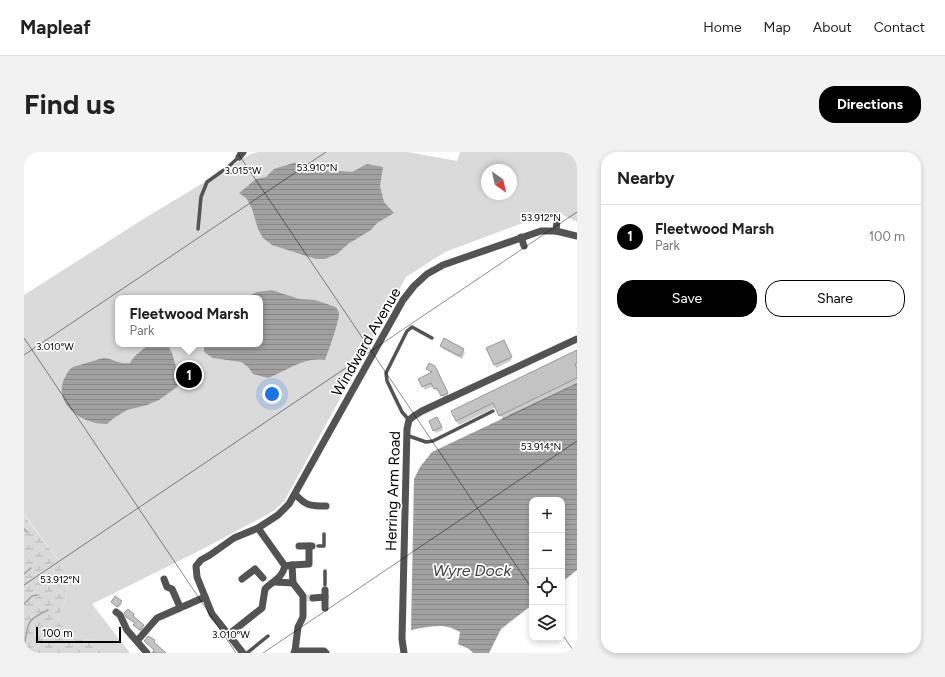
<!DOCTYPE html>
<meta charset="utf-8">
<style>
:root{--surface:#fff;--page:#f2f2f2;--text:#222;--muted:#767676;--line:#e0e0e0;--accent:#000}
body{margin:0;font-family:Figtree,sans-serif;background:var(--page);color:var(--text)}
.controls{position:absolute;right:12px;bottom:12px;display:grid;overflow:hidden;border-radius:8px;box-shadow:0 2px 6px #0003}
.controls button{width:36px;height:36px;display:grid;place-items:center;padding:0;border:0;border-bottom:1px solid var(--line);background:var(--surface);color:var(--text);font:20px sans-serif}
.compass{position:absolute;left:457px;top:12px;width:36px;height:36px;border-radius:50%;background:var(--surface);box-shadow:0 2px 6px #0003;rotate:146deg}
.scale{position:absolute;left:12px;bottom:10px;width:85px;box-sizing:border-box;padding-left:4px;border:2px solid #000;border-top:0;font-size:11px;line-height:14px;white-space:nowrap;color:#000;-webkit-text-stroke:3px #fff;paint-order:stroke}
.you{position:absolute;left:248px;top:242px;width:14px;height:14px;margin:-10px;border:3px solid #fff;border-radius:50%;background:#1a73e8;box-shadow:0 0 0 6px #1a73e833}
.badge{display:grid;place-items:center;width:26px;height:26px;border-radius:50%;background:var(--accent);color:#fff;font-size:13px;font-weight:700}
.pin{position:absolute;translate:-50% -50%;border:2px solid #fff;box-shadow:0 1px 4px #0006}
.popup{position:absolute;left:91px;top:143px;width:148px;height:52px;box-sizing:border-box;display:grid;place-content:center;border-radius:8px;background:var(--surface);filter:drop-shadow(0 1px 3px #0005);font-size:13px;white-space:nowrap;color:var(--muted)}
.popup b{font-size:15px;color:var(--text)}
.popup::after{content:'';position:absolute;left:50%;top:100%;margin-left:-8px;border:8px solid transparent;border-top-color:var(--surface)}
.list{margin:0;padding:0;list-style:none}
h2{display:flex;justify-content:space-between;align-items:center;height:52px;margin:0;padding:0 16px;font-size:17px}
h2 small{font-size:13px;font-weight:400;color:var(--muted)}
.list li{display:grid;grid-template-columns:26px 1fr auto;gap:12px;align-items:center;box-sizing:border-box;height:64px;padding:0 16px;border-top:1px solid var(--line)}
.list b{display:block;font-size:15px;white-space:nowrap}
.list p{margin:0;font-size:13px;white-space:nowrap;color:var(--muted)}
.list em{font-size:13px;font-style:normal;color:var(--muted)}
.actions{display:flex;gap:8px;padding:12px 16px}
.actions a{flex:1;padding:9px 0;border:1px solid var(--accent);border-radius:16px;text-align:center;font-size:14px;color:var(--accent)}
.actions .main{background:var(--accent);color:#fff}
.icon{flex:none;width:22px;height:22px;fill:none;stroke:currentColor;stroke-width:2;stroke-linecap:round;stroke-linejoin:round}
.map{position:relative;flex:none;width:553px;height:501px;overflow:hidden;border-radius:16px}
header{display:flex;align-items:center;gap:24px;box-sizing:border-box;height:56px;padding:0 20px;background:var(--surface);border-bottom:1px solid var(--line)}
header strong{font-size:19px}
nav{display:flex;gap:22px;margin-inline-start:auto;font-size:14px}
.intro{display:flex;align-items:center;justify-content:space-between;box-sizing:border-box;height:96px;padding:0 24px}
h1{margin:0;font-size:28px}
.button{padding:10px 18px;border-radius:16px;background:var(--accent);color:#fff;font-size:14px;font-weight:700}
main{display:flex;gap:24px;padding:0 24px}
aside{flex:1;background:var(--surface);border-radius:16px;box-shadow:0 2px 6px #0003}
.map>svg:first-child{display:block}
.green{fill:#dadada;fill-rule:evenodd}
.wetland{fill:url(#wetland-marsh)}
.water{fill:url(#water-rules)}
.shadow{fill:#0003}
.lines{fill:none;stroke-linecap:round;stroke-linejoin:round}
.stream{stroke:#a1a1a1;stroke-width:1.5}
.building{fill:#c3c3c3;stroke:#979797}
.minor-tunnel{stroke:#d9d9d9;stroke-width:7;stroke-dasharray:7 3.5;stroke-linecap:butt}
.service{stroke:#535353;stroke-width:3.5}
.minor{stroke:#535353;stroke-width:7}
.ticks{fill:none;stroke:#000;stroke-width:1;stroke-opacity:0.45}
.labels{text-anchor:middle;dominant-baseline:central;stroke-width:3.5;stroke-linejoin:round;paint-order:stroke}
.street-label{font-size:15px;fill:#000;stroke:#fff}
.water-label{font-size:16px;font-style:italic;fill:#424242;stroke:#fff}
.ticks-label{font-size:10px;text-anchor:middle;fill:#000;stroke:#fff;stroke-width:3.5;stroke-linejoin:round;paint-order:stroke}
</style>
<header>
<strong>Mapleaf</strong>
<nav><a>Home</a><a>Map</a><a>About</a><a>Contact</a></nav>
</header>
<div class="intro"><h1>Find us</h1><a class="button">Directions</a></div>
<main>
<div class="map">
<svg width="553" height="501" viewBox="0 0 553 501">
<defs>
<pattern id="wetland-marsh" width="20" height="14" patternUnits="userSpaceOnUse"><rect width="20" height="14" fill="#dadada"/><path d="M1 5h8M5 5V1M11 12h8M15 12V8" fill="none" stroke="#b9b9b9"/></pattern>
<pattern id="water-rules" width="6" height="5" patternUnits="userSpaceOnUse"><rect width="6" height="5" fill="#a1a1a1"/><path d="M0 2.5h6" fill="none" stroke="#898989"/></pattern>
</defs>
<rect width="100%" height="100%" fill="#fff"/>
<path class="green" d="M 234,0 L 384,0 L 433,9 L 436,0 L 553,0 L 553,70 L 537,62 L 501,70 L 421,100 L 382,125 L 261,348 C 249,363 233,367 218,376 C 169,403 118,427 68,452 L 106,501 L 78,501 L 70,487 L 54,488 L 34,469 L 42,445 L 44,421 L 0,362 L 0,143 L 121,66 L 227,2 ZM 463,18 L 487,18 L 487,42 L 463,42 ZM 94,146 L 236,146 L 236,192 L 94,192 Z"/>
<polygon class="wetland" points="0,363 44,421 42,445 34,469 54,488 70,487 78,501 0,501"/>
<g class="water">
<polygon points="279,10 285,11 310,21 316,19 328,20 343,12 359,15 356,34 360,50 370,61 353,71 347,78 324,92 313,102 301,107 292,107 248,93 239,86 234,77 228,57 223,47 215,41 232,27 242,25 250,17 269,11"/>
<path d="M 248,138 L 275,147 L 291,148 L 312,155 C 313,157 314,159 315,161 C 316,167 304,201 301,208 C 278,205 264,219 244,226 L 229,222 L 224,215 L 217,210 L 189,206 L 180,200 L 180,192 L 236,192 L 236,146 L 221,146 L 233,140 Z"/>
<path d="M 125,192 L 139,192 L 144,194 L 148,201 L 155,225 L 153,235 L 135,248 L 123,253 L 103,258 L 90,266 L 83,272 C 60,273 29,253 40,227 C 43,222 44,218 49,215 C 52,214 76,207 79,206 C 88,206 96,213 106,211 C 110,203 119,198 125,192 Z"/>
<path d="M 553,231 L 553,418 L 538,430 L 538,348 L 508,348 L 508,453 L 477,477 L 465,501 L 449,501 L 445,497 L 434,492 L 436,480 C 419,470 406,475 387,478 L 390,327 L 396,315 L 408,300 Z"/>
</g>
<g class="shadow">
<polygon points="481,193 488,208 472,216 471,213"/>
<polygon points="417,194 439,198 441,201 438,207 419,197"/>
<polygon points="553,199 553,232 479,268 472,255 435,273 432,269"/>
<polygon points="410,215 425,244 420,247 415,238 413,239 410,234 401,238 396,227 408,221 403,217"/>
<polygon points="415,269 419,278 412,281 410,278"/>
<polygon points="88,450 97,450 98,452 94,456"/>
<polygon points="109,462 110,464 109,465 120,475 117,480 112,475 111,473 112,472 105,467"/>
</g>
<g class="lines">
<g class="stream">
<polyline points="0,377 3,380"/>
<polyline points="0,422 7,416"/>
<polyline points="0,452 8,444 13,443"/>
<path d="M 0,494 C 5,470 1,469 24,458"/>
<polyline points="0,495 1,501"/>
</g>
</g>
<g class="building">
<polygon points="420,186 440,197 436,204 416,194"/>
<polygon points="480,188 488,205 470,213 462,196"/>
<polygon points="553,198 553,211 551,212 553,217 553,226 475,264 469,251 432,269 427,259"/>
<polygon points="405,211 411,214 424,241 417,244 413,236 410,237 407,231 398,235 394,227 408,220 402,217"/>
<polygon points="413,265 418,275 409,279 405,269"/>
<polygon points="91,444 98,449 93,455 87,450"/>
<polygon points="104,457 110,462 109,464 120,473 116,478 109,473 111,471 102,465 100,461"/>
<polygon points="124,484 131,488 130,490 142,501 128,501 130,498 120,489"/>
</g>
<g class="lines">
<polyline class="minor-tunnel" points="283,446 289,446"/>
<g class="service">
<polyline points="174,77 177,45 183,30 204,15 215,5"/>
<polyline points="385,268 378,260 363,229 362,221 383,179 388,175 408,186"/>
<polyline points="382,283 402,290 409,289 469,259"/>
<polyline points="294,394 300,394 300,382"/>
<polyline points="301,433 301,419"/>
<polyline points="223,501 244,484"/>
</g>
<g class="minor">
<polyline points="215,5 219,0"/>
<polyline points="532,79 533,69"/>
<polyline points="497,85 500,94"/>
<path d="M 271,342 C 282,354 286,354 302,354"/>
<polyline points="234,376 261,414 268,413 269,431 279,444 279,465 274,475 271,499 270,501"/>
<polyline points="275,394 288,394"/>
<polyline points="268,413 285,412 285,394"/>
<polyline points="140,427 143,435 148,437 156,455"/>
<polyline points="218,427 231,417 239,426"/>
<polyline points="251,430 269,431"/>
<polyline points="289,446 301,445"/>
<polyline points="301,456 301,438"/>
<polyline points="92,460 96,463 103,478 123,501"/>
<path d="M 204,483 L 238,456 L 241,437 C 249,429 258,426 261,414"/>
<polyline points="113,489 133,466 181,445"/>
<polyline points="271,499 300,499 302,501"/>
<polyline points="219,501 188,462 173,425 172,414 177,408 186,403 210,386 234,376 254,363 265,352 379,148 390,134 403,122 419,113 442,105 517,79 532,79 553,84"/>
<polyline points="380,501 378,487 383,277 385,268 390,264 398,259 553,187"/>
</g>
</g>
<path class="ticks" d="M 213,0 L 508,437M 552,0 L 553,2M 0,186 L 212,501M 0,203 L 302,0M 0,433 L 553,60M 538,482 L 551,501M 239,501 L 553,289"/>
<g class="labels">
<g class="street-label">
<text transform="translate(342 190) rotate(-60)">Windward Avenue</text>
<text transform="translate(369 339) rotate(-88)">Herring Arm Road</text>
</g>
<g class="water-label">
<text x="448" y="418">Wyre Dock</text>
</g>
</g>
<g class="ticks-label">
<text x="293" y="19">53.910°N</text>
<text x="219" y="22">3.015°W</text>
<text x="517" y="69">53.912°N</text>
<text x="31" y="198">3.010°W</text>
<text x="517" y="298">53.914°N</text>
<text x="36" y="431">53.912°N</text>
<text x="207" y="486">3.010°W</text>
</g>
</svg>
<div class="controls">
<button>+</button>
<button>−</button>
<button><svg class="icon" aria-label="locate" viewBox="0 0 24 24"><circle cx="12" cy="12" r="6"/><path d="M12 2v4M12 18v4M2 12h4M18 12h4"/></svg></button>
<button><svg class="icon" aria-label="layers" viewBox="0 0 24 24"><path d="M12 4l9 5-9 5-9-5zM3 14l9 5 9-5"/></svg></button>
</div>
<svg class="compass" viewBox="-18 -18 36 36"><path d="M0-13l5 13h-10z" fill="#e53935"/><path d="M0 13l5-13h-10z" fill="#767676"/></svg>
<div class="scale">100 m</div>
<div class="you"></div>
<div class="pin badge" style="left:165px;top:223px">1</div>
<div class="popup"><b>Fleetwood Marsh</b>Park</div>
</div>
<aside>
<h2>Nearby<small></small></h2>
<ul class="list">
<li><span class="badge">1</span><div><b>Fleetwood Marsh</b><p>Park</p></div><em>100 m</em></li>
</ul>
<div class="actions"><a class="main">Save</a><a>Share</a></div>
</aside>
</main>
